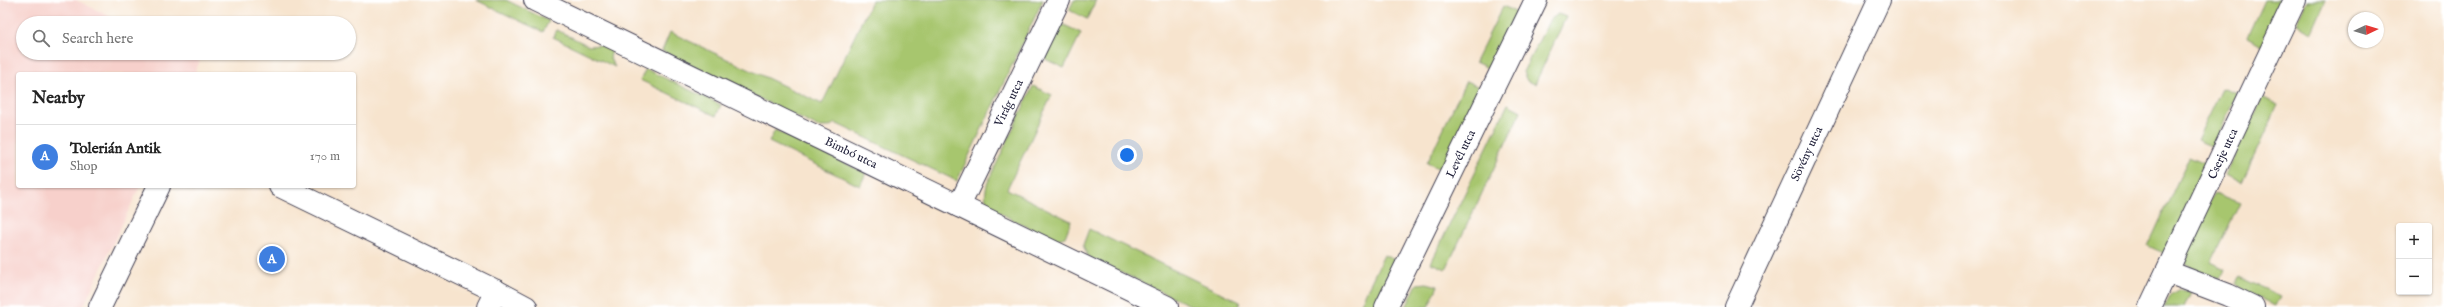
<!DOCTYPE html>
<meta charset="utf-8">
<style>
:root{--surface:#fff;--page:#f6f6f6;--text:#222;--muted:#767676;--line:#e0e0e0;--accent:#b5179e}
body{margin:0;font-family:"IM FELL English",serif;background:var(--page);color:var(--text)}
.controls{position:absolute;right:12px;bottom:12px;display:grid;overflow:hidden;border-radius:4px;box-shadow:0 1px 3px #0004}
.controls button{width:36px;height:36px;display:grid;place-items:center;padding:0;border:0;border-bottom:1px solid var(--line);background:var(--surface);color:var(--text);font:20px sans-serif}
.compass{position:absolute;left:2348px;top:12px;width:36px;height:36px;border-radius:50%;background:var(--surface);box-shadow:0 1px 3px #0004;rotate:86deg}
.you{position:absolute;left:1127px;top:155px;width:14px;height:14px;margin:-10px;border:3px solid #fff;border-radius:50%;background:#1a73e8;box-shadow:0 0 0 6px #1a73e833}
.badge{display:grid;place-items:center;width:26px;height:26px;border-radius:50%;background:var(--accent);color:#fff;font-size:13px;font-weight:700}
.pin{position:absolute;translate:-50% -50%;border:2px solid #fff;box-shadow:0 1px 4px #0006}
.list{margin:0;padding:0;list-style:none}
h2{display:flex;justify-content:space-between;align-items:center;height:52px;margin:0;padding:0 16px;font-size:17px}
h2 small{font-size:13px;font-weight:400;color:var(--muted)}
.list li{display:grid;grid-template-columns:26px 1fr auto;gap:12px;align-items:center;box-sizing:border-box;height:64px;padding:0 16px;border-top:1px solid var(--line)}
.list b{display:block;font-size:15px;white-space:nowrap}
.list p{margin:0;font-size:13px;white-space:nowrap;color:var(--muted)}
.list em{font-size:13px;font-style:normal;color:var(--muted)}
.icon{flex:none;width:22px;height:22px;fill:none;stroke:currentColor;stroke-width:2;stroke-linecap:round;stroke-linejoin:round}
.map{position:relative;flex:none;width:2444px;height:307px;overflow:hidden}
.search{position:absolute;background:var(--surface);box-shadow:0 1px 3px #0004;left:16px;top:16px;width:340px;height:44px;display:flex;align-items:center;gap:10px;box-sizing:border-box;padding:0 14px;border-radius:22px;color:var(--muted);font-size:15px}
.panel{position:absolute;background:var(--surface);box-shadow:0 1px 3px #0004;left:16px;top:72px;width:340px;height:116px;border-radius:4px}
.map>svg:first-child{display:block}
.built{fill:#f7d0cb}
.green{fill:#a7c66e;stroke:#647454}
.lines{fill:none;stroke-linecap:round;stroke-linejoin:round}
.minor-casing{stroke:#423f51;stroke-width:24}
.minor{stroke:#fff;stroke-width:22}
.labels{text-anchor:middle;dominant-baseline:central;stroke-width:3;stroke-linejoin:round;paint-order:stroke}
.street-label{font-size:12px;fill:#22223b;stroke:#fff}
</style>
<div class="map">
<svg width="2444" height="307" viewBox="0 0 2444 307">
<rect width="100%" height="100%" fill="#fff"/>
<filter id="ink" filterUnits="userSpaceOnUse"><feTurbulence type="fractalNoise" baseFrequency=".025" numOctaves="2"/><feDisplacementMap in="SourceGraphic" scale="8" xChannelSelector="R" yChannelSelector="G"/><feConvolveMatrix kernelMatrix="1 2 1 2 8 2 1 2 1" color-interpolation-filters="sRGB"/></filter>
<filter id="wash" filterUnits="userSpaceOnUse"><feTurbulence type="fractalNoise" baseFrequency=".012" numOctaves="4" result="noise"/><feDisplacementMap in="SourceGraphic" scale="16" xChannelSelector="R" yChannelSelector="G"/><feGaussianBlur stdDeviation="0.9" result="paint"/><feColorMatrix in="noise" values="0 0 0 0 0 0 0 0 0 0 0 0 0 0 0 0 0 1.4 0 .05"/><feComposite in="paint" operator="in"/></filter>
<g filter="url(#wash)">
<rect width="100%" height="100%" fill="#f7e4ce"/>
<polygon class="built" points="0,0 76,0 123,23 23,23 23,53 184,53 200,61 194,74 18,74 18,186 140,186 83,307 0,307"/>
<g class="green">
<polygon points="476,0 506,0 549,21 543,32"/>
<polygon points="872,0 1043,0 957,181 835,123 829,127 818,127 662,51 670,32 822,104"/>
<polygon points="1074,0 1096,0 1087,19 1069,10"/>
<polygon points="2264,0 2286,0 2264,46 2247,37"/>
<polygon points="2307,0 2326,0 2312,32 2296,24"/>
<polygon points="1503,6 1517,13 1490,69 1475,62"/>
<polygon points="1558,14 1566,17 1535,84 1527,81 1523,72 1550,19"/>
<polygon points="1062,24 1081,33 1064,68 1045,59"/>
<polygon points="557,30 589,46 600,45 612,50 610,58 615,67 553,37"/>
<polygon points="646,69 721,105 716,116 640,80"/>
<polygon points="1466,81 1481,88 1442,170 1427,163"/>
<path d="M 1033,86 L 1052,95 L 1007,189 L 1071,221 L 1065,237 L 1055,240 C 1040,232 995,214 987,202 C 984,197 986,190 987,184 Z"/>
<polygon points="2222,88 2237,94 2213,147 2197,140"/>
<polygon points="2262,97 2278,105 2242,182 2225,175"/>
<polygon points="1508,104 1521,111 1446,269 1431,263"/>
<polygon points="775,130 866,173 860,186 769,142"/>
<polygon points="2189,157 2205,164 2201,172 2206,175 2168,255 2148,246"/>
<polygon points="2214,193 2240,203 2211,262 2225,269 2220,278 2192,269 2186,264 2187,250"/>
<polygon points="1089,229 1240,302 1238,307 1194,307 1088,257 1083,245"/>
<polygon points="1384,255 1399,262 1377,307 1359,307"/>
<polygon points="2239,277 2280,296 2275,306 2256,298 2236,283"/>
<polygon points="1427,283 1438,286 1428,307 1406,307 1417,284"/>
<polygon points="2181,290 2191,292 2184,307 2164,307 2170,296"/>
</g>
</g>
<g filter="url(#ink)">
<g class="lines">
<g class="minor-casing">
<g id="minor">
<polyline points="535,0 1167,307"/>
<polyline points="280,186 496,291"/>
<polyline points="959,206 1059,0"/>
<polyline points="2168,272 2228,295 2253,307"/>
<polyline points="100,307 159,186"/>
<polyline points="488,307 496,291 526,307"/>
<polyline points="1386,307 1536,0"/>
<polyline points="1736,307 1879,0"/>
<polyline points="2150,307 2295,0"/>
</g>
</g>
<use href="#minor" class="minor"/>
</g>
</g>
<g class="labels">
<g class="street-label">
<text transform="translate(1009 103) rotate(-64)">Virág utca</text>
<text transform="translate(851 153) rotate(26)">Bimbó utca</text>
<text transform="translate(1461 154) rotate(-64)">Levél utca</text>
<text transform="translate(1807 154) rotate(-65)">Sövény utca</text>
<text transform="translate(2223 154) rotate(-65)">Cserje utca</text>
</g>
</g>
</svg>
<div class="controls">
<button>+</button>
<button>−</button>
</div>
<svg class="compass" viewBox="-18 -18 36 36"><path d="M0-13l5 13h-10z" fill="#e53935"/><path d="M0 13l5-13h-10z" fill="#767676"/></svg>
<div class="you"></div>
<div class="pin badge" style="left:272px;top:259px;background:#3f7fe0">A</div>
<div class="search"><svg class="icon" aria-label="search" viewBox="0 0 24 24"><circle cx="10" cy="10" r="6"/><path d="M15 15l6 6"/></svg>Search here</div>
<section class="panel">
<h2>Nearby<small></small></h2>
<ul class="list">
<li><span class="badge" style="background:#3f7fe0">A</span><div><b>Tolerián Antik</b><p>Shop</p></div><em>170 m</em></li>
</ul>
</section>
</div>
